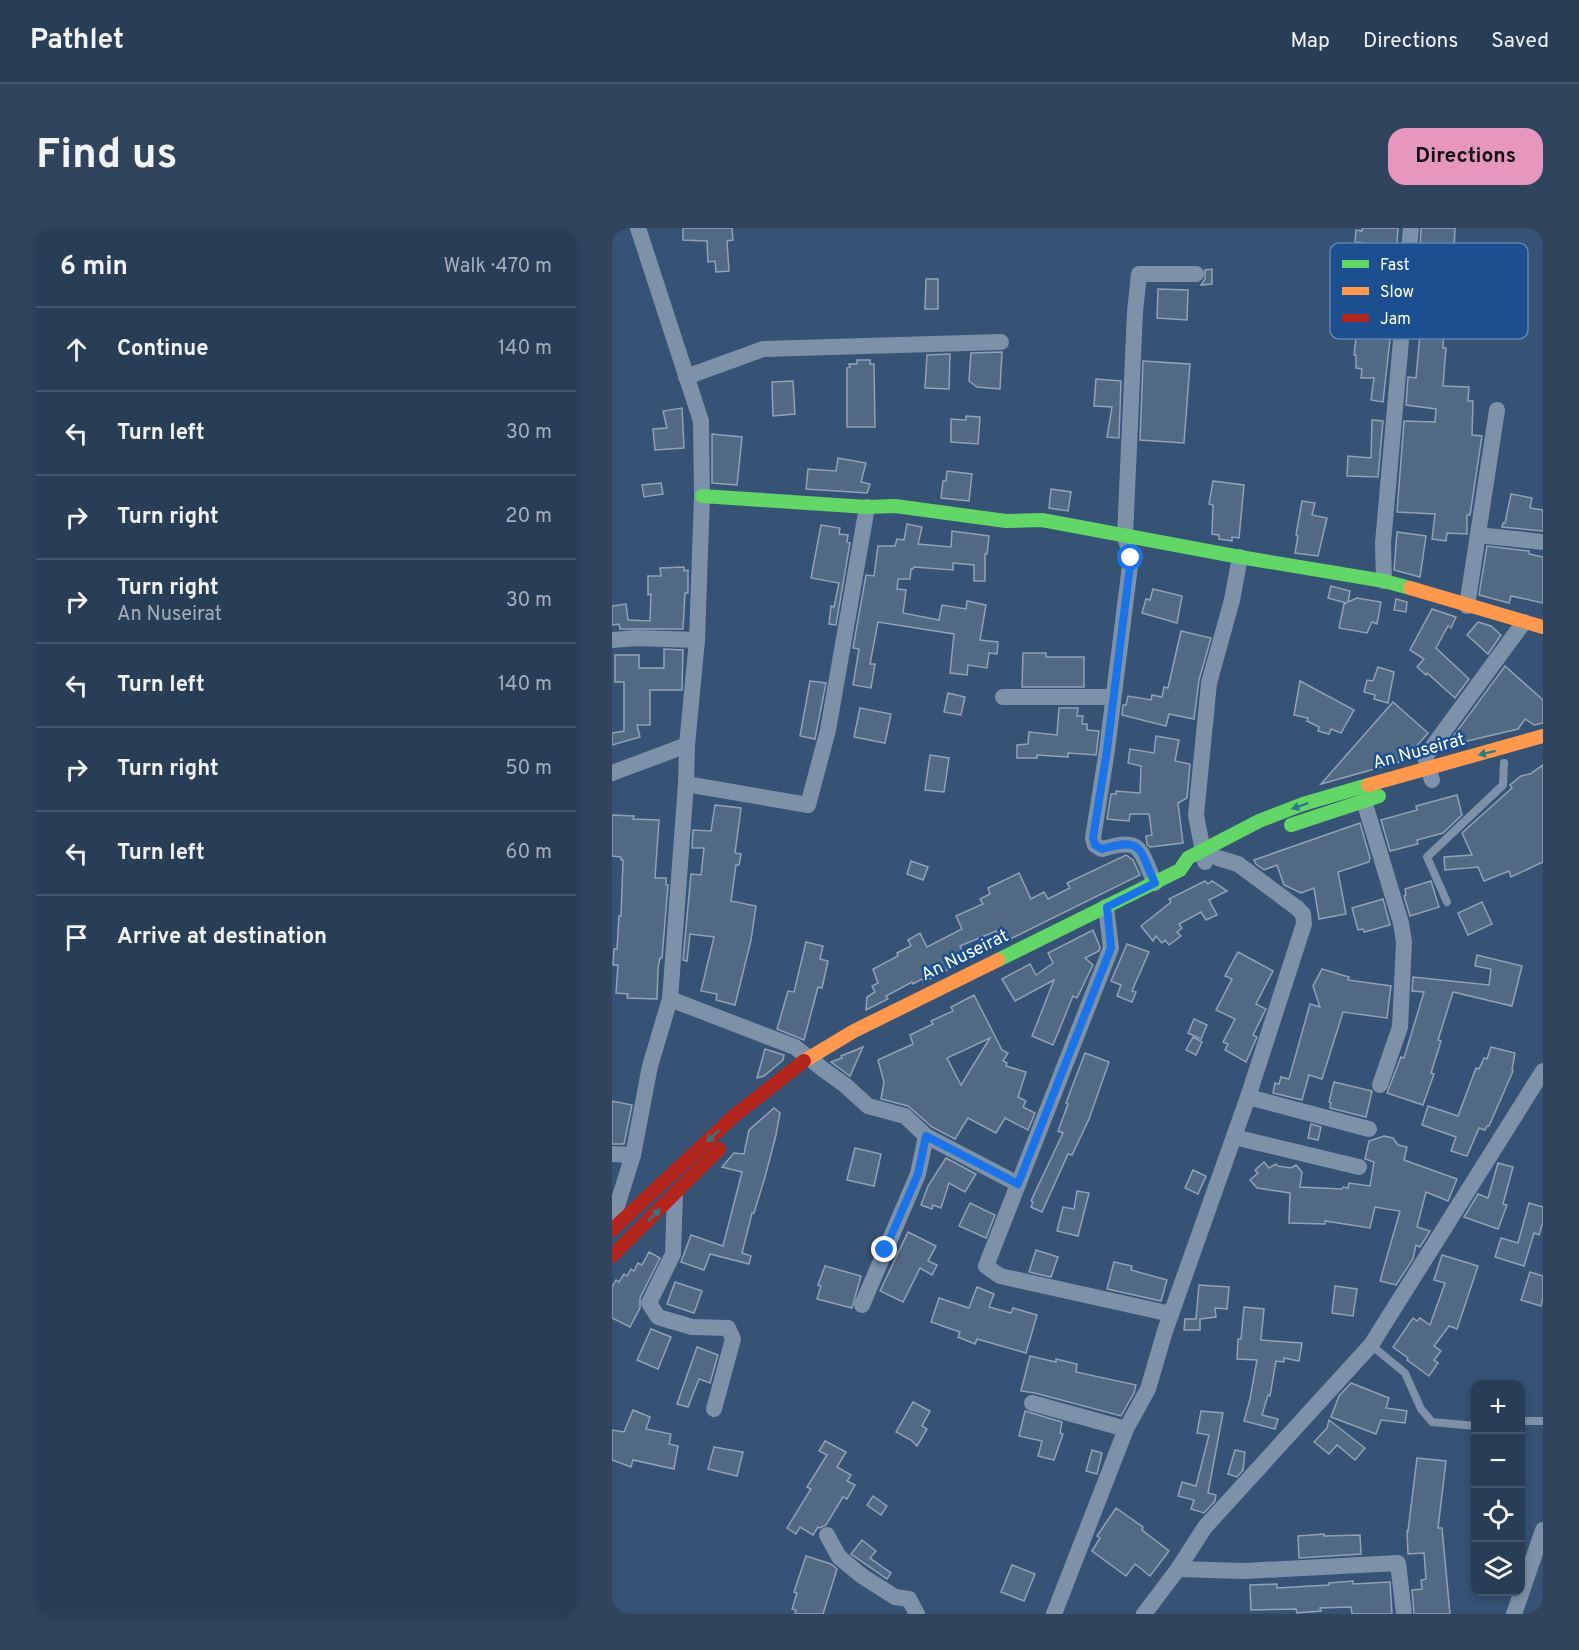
<!DOCTYPE html>
<meta charset="utf-8">
<style>
:root{--surface:#283e57;--page:#30455d;--text:#f1f3f6;--muted:#a5aeba;--line:#44576d;--accent:#e797bd}
body{margin:0;font-family:Overpass,sans-serif;background:var(--page);color:var(--text)}
.controls{position:absolute;right:18px;bottom:18px;display:grid;overflow:hidden;border-radius:12px;box-shadow:0 3px 9px #0003}
.controls button{width:54px;height:54px;display:grid;place-items:center;padding:0;border:0;border-bottom:2px solid var(--line);background:var(--surface);color:var(--text);font:30px sans-serif}
.stop{position:absolute;width:18px;height:18px;margin:-14px;border:4px solid #1a73e8;border-radius:50%;background:#fff}
.stop.end{background:#1a73e8;border-color:#fff;box-shadow:0 2px 6px #0008}
.list{margin:0;padding:0;list-style:none}
h2{display:flex;justify-content:space-between;align-items:center;height:78px;margin:0;padding:0 24px;font-size:26px}
h2 small{font-size:20px;font-weight:400;color:var(--muted)}
.list li{display:grid;grid-template-columns:39px 1fr auto;gap:18px;align-items:center;box-sizing:border-box;height:84px;padding:0 24px;border-top:2px solid var(--line)}
.list b{display:block;font-size:22px;white-space:nowrap}
.list p{margin:0;font-size:20px;white-space:nowrap;color:var(--muted)}
.list em{font-size:20px;font-style:normal;color:var(--muted)}
.icon{flex:none;width:33px;height:33px;fill:none;stroke:currentColor;stroke-width:2;stroke-linecap:round;stroke-linejoin:round}
.map{position:relative;flex:none;width:931px;height:1386px;overflow:hidden;border-radius:18px}
header{display:flex;align-items:center;gap:36px;box-sizing:border-box;height:84px;padding:0 30px;background:var(--surface);border-bottom:2px solid var(--line)}
header strong{font-size:28px}
nav{display:flex;gap:33px;margin-inline-start:auto;font-size:21px}
.intro{display:flex;align-items:center;justify-content:space-between;box-sizing:border-box;height:144px;padding:0 36px}
h1{margin:0;font-size:42px}
.button{padding:15px 27px;border-radius:18px;background:var(--accent);color:#111;font-size:21px;font-weight:700}
main{display:flex;gap:36px;padding:0 36px}
aside{flex:1;background:var(--surface);border-radius:18px;box-shadow:0 3px 9px #0003}
.map>svg:first-child{display:block}
.building{fill:#526984;stroke:#92a2b6;stroke-width:1.5;fill-rule:evenodd}
.lines{fill:none;stroke-linecap:round;stroke-linejoin:round}
.lane{stroke:#7d92a8;stroke-width:8}
.street{stroke:#7d92a8;stroke-width:16}
.fast{stroke:#63d668;stroke-width:14}
.slow{stroke:#ff974d;stroke-width:14}
.jam{stroke:#b3261e;stroke-width:14}
.oneway{fill:#317883}
.route{stroke:#1a73e8;stroke-width:8}
.labels{text-anchor:middle;dominant-baseline:central;stroke-width:5;stroke-linejoin:round;paint-order:stroke}
.street-label{font-size:18px;fill:#fff;stroke:#1b4f8f}
.key{fill:#1b4f8f;stroke:#5f84b1;stroke-width:1.5}
.key-label{font-size:16px;fill:#fff}
</style>
<header>
<strong>Pathlet</strong>
<nav><a>Map</a><a>Directions</a><a>Saved</a></nav>
</header>
<div class="intro"><h1>Find us</h1><a class="button">Directions</a></div>
<main>
<aside>
<h2>6 min<small>Walk · 470 m</small></h2>
<ul class="list">
<li><svg class="icon" aria-label="ahead" viewBox="0 0 24 24"><path d="M12 20V5M6 11l6-6 6 6"/></svg><div><b>Continue</b></div><em>140 m</em></li>
<li><svg class="icon" aria-label="left" viewBox="0 0 24 24"><path d="M17 20v-9H6M10 6l-5 5 5 5"/></svg><div><b>Turn left</b></div><em>30 m</em></li>
<li><svg class="icon" aria-label="right" viewBox="0 0 24 24"><path d="M7 20v-9h11M14 6l5 5-5 5"/></svg><div><b>Turn right</b></div><em>20 m</em></li>
<li><svg class="icon" aria-label="right" viewBox="0 0 24 24"><path d="M7 20v-9h11M14 6l5 5-5 5"/></svg><div><b>Turn right</b><p>An Nuseirat</p></div><em>30 m</em></li>
<li><svg class="icon" aria-label="left" viewBox="0 0 24 24"><path d="M17 20v-9H6M10 6l-5 5 5 5"/></svg><div><b>Turn left</b></div><em>140 m</em></li>
<li><svg class="icon" aria-label="right" viewBox="0 0 24 24"><path d="M7 20v-9h11M14 6l5 5-5 5"/></svg><div><b>Turn right</b></div><em>50 m</em></li>
<li><svg class="icon" aria-label="left" viewBox="0 0 24 24"><path d="M17 20v-9H6M10 6l-5 5 5 5"/></svg><div><b>Turn left</b></div><em>60 m</em></li>
<li><svg class="icon" aria-label="arrive" viewBox="0 0 24 24"><path d="M6 21V4h12l-3 4 3 4H6"/></svg><div><b>Arrive at destination</b></div></li>
</ul>
</aside>
<div class="map">
<svg width="931" height="1386" viewBox="0 0 931 1386">
<rect width="100%" height="100%" fill="#365274"/>
<g class="building">
<polygon points="71,0 120,0 121,12 115,13 117,43 104,44 103,33 96,34 95,13 71,12"/>
<polygon points="750,0 786,0 783,43 770,42 771,25 754,24 754,15 743,14 744,2 750,3"/>
<polygon points="809,0 843,0 842,22 808,20"/>
<polygon points="600,41 600,56 589,57 593,51 593,42"/>
<polygon points="314,51 326,51 326,81 313,81"/>
<polygon points="819,57 834,58 831,120 834,120 831,158 857,159 856,173 861,173 860,207 870,208 858,287 855,287 855,306 835,305 834,313 820,311 823,286 785,284 792,193 823,194 824,181 794,177 796,149 804,150 808,106 800,106 804,59 819,60"/>
<polygon points="546,61 576,62 575,92 545,90"/>
<polygon points="758,73 775,75 771,110 778,111 771,174 759,172 762,150 749,150 750,141 744,140 744,127 742,127 745,101 741,101 744,75 757,76"/>
<polygon points="390,124 388,161 365,159 357,153 359,125"/>
<polygon points="338,126 337,161 313,160 315,127"/>
<polygon points="245,132 258,132 258,136 262,136 263,199 235,199 235,140 238,139 237,136 245,136"/>
<polygon points="531,133 578,136 572,215 528,212"/>
<polygon points="484,151 509,153 507,210 495,209 500,179 482,178"/>
<polygon points="181,153 183,186 161,188 160,154"/>
<polygon points="70,180 72,220 43,222 41,201 55,200 51,183"/>
<polygon points="354,188 368,189 366,216 339,214 339,191 354,192"/>
<polygon points="760,192 771,193 766,249 735,248 736,228 759,230"/>
<polygon points="100,206 130,209 125,257 100,255"/>
<polygon points="226,230 254,235 249,254 258,256 255,265 194,261 196,241 224,243"/>
<polygon points="335,243 360,246 357,273 329,270 331,253 334,253"/>
<polygon points="601,253 632,257 627,310 620,309 620,313 607,311 607,307 600,306 601,277 597,276"/>
<polygon points="49,255 51,266 32,269 30,257"/>
<polygon points="439,261 459,264 456,283 437,280"/>
<polygon points="899,266 920,270 918,280 931,282 931,303 890,299 891,295 893,295"/>
<polygon points="690,273 703,275 700,287 715,290 706,328 683,325 686,308 684,307"/>
<polygon points="295,296 310,299 306,316 339,319 340,303 377,308 375,326 373,326 373,353 362,353 362,337 341,335 341,342 302,339 301,341 299,341 298,351 286,351 285,361 294,362 291,385 327,392 330,377 354,381 355,373 374,377 368,412 386,414 385,426 377,425 375,440 356,437 355,447 338,445 342,406 266,394 258,436 263,436 259,460 241,457 247,421 241,420 254,347 262,348 266,318 283,318 285,311 292,312"/>
<polygon points="209,297 228,300 227,306 236,307 235,314 238,315 224,397 217,396 219,378 222,379 227,355 199,350"/>
<polygon points="785,304 814,308 808,349 782,342"/>
<polygon points="875,318 917,323 917,326 931,329 931,375 899,368 897,375 867,367"/>
<polygon points="72,339 72,343 76,342 76,365 73,365 71,401 8,401 7,396 0,397 0,378 14,376 16,392 38,393 39,366 36,367 36,348 49,348 48,340"/>
<polygon points="719,358 738,363 736,374 745,370 769,374 765,396 760,394 755,405 727,400 732,376 734,375 716,370"/>
<polygon points="541,361 570,368 565,395 530,385 534,371 538,372"/>
<polygon points="784,371 795,374 794,384 782,382"/>
<polygon points="820,381 844,389 839,400 836,398 824,420 857,451 843,470 815,445 814,447 805,439 812,431 798,422"/>
<polygon points="866,394 879,398 889,407 876,426 855,407"/>
<polygon points="569,403 599,410 587,452 582,491 557,486 554,498 510,487 511,477 514,477 516,468 539,472 540,467 550,469 552,459 556,460"/>
<polygon points="52,421 71,422 70,462 38,462 38,497 25,497 28,509 0,517 0,505 12,503 12,454 3,454 3,427 27,427 27,440 52,440"/>
<polygon points="411,425 434,425 434,429 472,429 472,459 410,459"/>
<polygon points="893,438 931,472 931,495 922,497 913,491 906,501 834,518"/>
<polygon points="766,439 782,444 776,475 762,471 763,467 752,464 755,452 761,453"/>
<polygon points="198,453 214,455 203,511 188,508"/>
<polygon points="688,453 742,482 729,505 719,501 717,506 706,503 707,499 695,493 696,490 682,487"/>
<polygon points="336,465 353,469 349,487 332,484"/>
<polygon points="781,474 816,505 791,533 709,556"/>
<polygon points="248,480 279,486 273,515 242,509"/>
<polygon points="447,480 466,480 465,488 471,488 470,496 475,496 475,502 487,503 484,527 456,525 456,529 425,527 425,530 405,530 405,517 416,516 417,504 445,507"/>
<polygon points="544,508 567,512 563,533 578,536 575,570 566,575 571,615 538,619 535,616 534,608 540,607 537,586 518,586 517,593 495,591 499,566 504,566 504,563 528,565 529,538 516,535 518,521 542,525"/>
<polygon points="318,527 337,530 332,564 313,562"/>
<polygon points="931,537 931,634 899,649 897,643 872,653 866,639 833,642 832,629 860,627 850,605 900,560 898,557 909,548 918,546"/>
<polygon points="845,567 850,587 831,605 805,612 806,616 778,623 769,592 805,582 804,578"/>
<polygon points="103,577 129,580 123,625 129,626 127,637 124,637 119,673 144,678 139,712 123,777 104,772 105,766 89,763 102,709 78,706 75,733 71,732 79,646 89,647 92,620 80,620 81,602 99,603"/>
<polygon points="0,587 22,588 21,591 47,592 43,650 54,650 54,657 56,657 50,730 48,730 46,740 45,771 15,770 16,766 4,765 6,737 1,737 2,721 5,721 7,688 9,688 11,632 9,632 9,629 0,628"/>
<polygon points="748,595 758,630 757,634 726,644 734,686 707,691 702,660 689,665 672,657 665,637 652,642 644,636 642,632"/>
<polygon points="514,627 521,632 528,647 390,715 384,703 348,718 355,732 312,754 310,751 301,756 300,754 274,768 276,771 254,782 255,769 263,764 260,758 266,755 261,741 286,728 285,725 299,718 296,712 308,705 315,719 350,701 344,688 371,676 368,671 378,666 376,660 407,645 419,671 432,664 436,671 458,660 455,655"/>
<polygon points="299,633 316,639 311,652 295,646"/>
<polygon points="593,653 596,656 600,653 615,663 597,672 605,687 594,692 589,684 567,696 570,700 565,704 569,708 557,717 553,712 550,715 544,708 541,713 529,698 559,674 557,671"/>
<polygon points="819,653 827,679 798,688 792,668 794,667 793,661"/>
<polygon points="771,671 778,697 752,704 751,701 746,702 740,680"/>
<polygon points="870,674 880,696 856,707 846,685"/>
<polygon points="481,702 488,719 487,723 473,730 481,737 465,770 461,768 441,817 420,808 442,752 403,773 390,751 418,736 424,747 441,735 436,725"/>
<polygon points="194,714 211,718 208,731 216,733 210,760 206,759 192,812 165,801 176,763 182,764"/>
<polygon points="515,716 537,724 520,763 524,764 520,774 505,768 509,757 499,753"/>
<polygon points="626,724 661,743 644,776 654,781 641,807 645,809 634,834 613,822 616,816 611,814 623,791 604,782 620,751 613,748"/>
<polygon points="865,727 910,738 900,778 841,764 826,812 829,813 819,845 822,846 811,877 775,865 789,829 792,830 812,764 800,763 801,749 877,757 879,741 863,738"/>
<polygon points="710,741 737,749 736,752 779,758 775,790 731,784 710,851 697,847 690,872 661,865 663,855 667,856 669,849 677,851 698,776 708,779 701,758"/>
<path d="M 362,767 L 390,822 L 396,825 L 391,833 L 395,835 L 394,838 L 414,844 L 406,869 L 414,873 L 411,879 L 423,885 L 416,902 L 393,890 L 384,905 L 356,890 L 343,911 L 320,899 L 296,878 L 269,871 L 272,854 L 266,832 L 301,816 L 298,807 L 321,796 L 319,793 L 341,783 L 339,779 ZM 378,810 L 349,857 L 335,830 Z"/>
<polygon points="582,791 595,797 589,811 576,805"/>
<polygon points="581,809 590,814 584,827 574,822"/>
<polygon points="251,819 238,848 219,834 230,830 229,828"/>
<polygon points="879,819 903,825 900,842 901,843 877,898 875,898 873,902 867,900 855,928 839,923 844,909 810,897 816,878 846,888 864,840 867,841 872,830 875,831"/>
<polygon points="153,821 172,827 171,832 152,848 145,850"/>
<polygon points="473,825 497,834 477,891 460,927 456,926 430,984 419,979 421,974 419,973 451,905 446,903 456,876 454,875"/>
<polygon points="722,854 760,863 754,889 718,880 719,875 717,874"/>
<polygon points="0,873 20,877 12,916 0,916"/>
<polygon points="162,880 168,885 164,907 153,949 142,985 140,985 130,1025 139,1028 137,1036 98,1026 92,1042 69,1034 79,1007 111,1018 130,944 110,939 122,925 132,926 137,902"/>
<polygon points="699,896 709,899 706,912 696,910"/>
<polygon points="772,908 781,910 786,917 795,919 792,932 845,951 836,973 814,964 805,999 818,1003 808,1019 804,1017 801,1031 784,1057 768,1053 788,983 763,979 758,1000 713,993 713,996 677,995 678,965 645,960 638,952 646,945 643,942 652,934 657,940 664,936 666,938 679,940 684,937 690,944 688,959 730,961 731,959 736,960 737,955 758,958 762,934 753,931 757,913"/>
<polygon points="243,920 269,926 262,958 235,952"/>
<polygon points="334,930 364,946 353,964 337,955 329,980 321,977 320,981 309,977 316,958"/>
<polygon points="886,935 901,939 891,976 895,977 886,1001 852,989 866,966 876,970"/>
<polygon points="581,942 594,948 586,966 573,960"/>
<polygon points="465,963 477,965 466,1008 445,1003 451,979 462,981"/>
<polygon points="358,975 383,987 374,1010 347,998"/>
<polygon points="917,975 931,979 931,994 927,1007 922,1005 912,1038 883,1029 889,1010 906,1015"/>
<polygon points="296,1004 324,1018 316,1033 325,1037 320,1047 308,1040 291,1074 268,1063"/>
<polygon points="424,1022 446,1029 439,1049 417,1044"/>
<polygon points="37,1024 48,1030 28,1070 28,1080 18,1099 0,1090 0,1059 4,1052 7,1054 12,1046 15,1048 19,1041 22,1043 26,1035 30,1037"/>
<polygon points="830,1027 866,1038 845,1101 837,1098 822,1118 829,1123 822,1132 826,1135 817,1148 795,1132 796,1130 781,1119 801,1090 805,1093 808,1090 818,1097 833,1055 822,1052"/>
<polygon points="502,1034 520,1038 519,1042 555,1052 549,1073 495,1061"/>
<polygon points="213,1038 249,1048 240,1080 205,1071 209,1058 206,1057"/>
<polygon points="918,1044 931,1048 931,1070 929,1078 909,1072"/>
<polygon points="63,1054 90,1063 82,1085 55,1076"/>
<polygon points="587,1057 617,1059 615,1081 603,1080 604,1089 588,1091 588,1102 572,1102 573,1091 584,1091"/>
<polygon points="723,1058 745,1061 741,1088 720,1085"/>
<polygon points="365,1059 382,1066 377,1079 399,1085 401,1080 425,1087 414,1125 365,1111 363,1116 346,1109 348,1104 319,1094 327,1070 357,1080"/>
<polygon points="632,1079 652,1081 649,1112 690,1115 687,1133 672,1130 672,1134 664,1133 658,1168 656,1167 650,1187 666,1191 663,1201 632,1193 638,1171 645,1132 625,1131 626,1111 629,1111"/>
<polygon points="39,1101 59,1109 46,1141 25,1132"/>
<polygon points="85,1119 106,1127 98,1155 87,1151 76,1179 65,1176"/>
<polygon points="418,1128 444,1134 444,1131 465,1136 464,1144 524,1157 522,1165 509,1188 423,1165 409,1163"/>
<polygon points="739,1155 777,1170 774,1180 795,1183 793,1195 769,1192 764,1206 719,1189 727,1168"/>
<polygon points="301,1174 318,1183 310,1198 315,1201 305,1218 299,1212 284,1204"/>
<polygon points="21,1182 38,1189 34,1201 59,1206 57,1216 66,1218 62,1241 21,1232 19,1239 0,1232 0,1202 12,1204"/>
<polygon points="413,1183 450,1194 448,1205 451,1206 442,1232 426,1228 430,1213 407,1208"/>
<polygon points="589,1183 611,1185 596,1265 604,1267 603,1273 592,1285 579,1281 582,1272 566,1268 570,1254 584,1258 597,1207 585,1205"/>
<polygon points="717,1192 753,1220 743,1232 725,1217 717,1226 702,1214 715,1200"/>
<polygon points="213,1213 234,1224 225,1239 239,1247 235,1253 243,1257 235,1271 231,1269 214,1297 208,1300 206,1299 201,1307 188,1299 184,1306 175,1300 199,1261 195,1259 215,1227 207,1223"/>
<polygon points="102,1219 131,1224 125,1248 96,1241"/>
<polygon points="480,1222 490,1225 485,1246 474,1243"/>
<polygon points="623,1222 633,1224 631,1242 625,1249 616,1246"/>
<polygon points="805,1230 834,1233 826,1300 830,1300 838,1386 802,1386 800,1362 810,1361 809,1352 814,1351 812,1325 796,1326 795,1303 796,1303"/>
<polygon points="261,1268 275,1278 269,1287 255,1277"/>
<polygon points="504,1280 531,1299 530,1302 557,1323 538,1348 523,1336 514,1348 480,1323 488,1310 485,1308"/>
<polygon points="712,1306 712,1308 748,1307 749,1326 687,1330 686,1308"/>
<polygon points="250,1312 264,1323 258,1330 279,1345 275,1351 239,1326"/>
<polygon points="194,1328 219,1336 225,1341 211,1386 183,1386 184,1382 180,1381 185,1365 182,1364"/>
<polygon points="400,1337 423,1346 412,1373 389,1364"/>
<polygon points="741,1353 741,1356 778,1354 780,1386 740,1386 739,1379 708,1380 709,1383 685,1385 684,1381 639,1382 638,1357 665,1356 665,1360 717,1357 717,1355"/>
</g>
<g class="lines">
<g class="lane">
<polyline points="835,674 815,629 891,557 892,535"/>
<polyline points="759,1117 793,1145 809,1181 820,1194 864,1198"/>
<polyline points="909,1193 931,1193"/>
</g>
<g class="street">
<polyline points="74,149 151,121 389,114"/>
<polyline points="866,307 931,314"/>
<polyline points="772,353 771,315 799,0"/>
<polyline points="855,378 885,182"/>
<polyline points="0,412 25,410 85,412"/>
<polyline points="391,469 500,469"/>
<polyline points="0,545 75,517 85,412 90,268 89,193 26,0"/>
<polyline points="820,552 813,529 912,394"/>
<polyline points="74,556 196,577 216,502 255,279"/>
<polyline points="752,573 789,695 792,714 788,799 768,857"/>
<polyline points="593,634 584,587 597,455 620,372 628,329"/>
<path d="M 543,655 C 527,621 531,609 490,621 L 483,617 L 481,610 L 495,522 L 519,330 L 513,308 L 523,84 L 527,46 L 584,46"/>
<polyline points="494,679 499,720 374,1038 388,1048 559,1086"/>
<polyline points="58,771 183,819 212,842 233,857 256,878 293,888 314,908 306,946 250,1077"/>
<polyline points="636,869 757,901"/>
<polyline points="314,908 406,956"/>
<polyline points="622,909 747,939"/>
<polyline points="0,926 21,927"/>
<polyline points="63,966 61,1026 37,1075 46,1089 80,1099 116,1100 121,1111 102,1181"/>
<polyline points="0,994 21,927 38,838 58,771 74,556 75,517"/>
<polyline points="420,1175 514,1201"/>
<polyline points="215,1307 227,1329 250,1348 283,1369 297,1371 305,1386"/>
<polyline points="566,1341 632,1343 786,1335 792,1386"/>
<polyline points="442,1386 514,1201 536,1161 553,1103 636,869 692,696 691,686 685,680 626,636 606,630"/>
<polyline points="532,1386 566,1341 593,1299 759,1117 931,843"/>
<polyline points="902,1386 931,1302"/>
</g>
<g class="fast">
<polyline points="90,268 255,279 283,278 394,293 430,292 628,329 772,353 798,360"/>
<polyline points="679,597 767,568"/>
<polyline points="386,732 568,642 576,630 647,593 691,576 756,557"/>
</g>
<g class="slow">
<polyline points="798,360 931,399"/>
<polyline points="756,557 931,508"/>
<polyline points="192,833 242,803 386,732"/>
</g>
<g class="jam">
<polyline points="0,1002 122,888 192,833"/>
<polyline points="0,1028 107,921"/>
</g>
</g>
<defs><path id="oneway-solid" d="M-6-.8H1V-3.2L6.5 0L1 3.2V.8H-6Z" transform="scale(1.5)"/></defs>
<g class="oneway">
<use href="#oneway-solid" transform="translate(875 525) rotate(166)"/>
<use href="#oneway-solid" transform="translate(688 578) rotate(160)"/>
<use href="#oneway-solid" transform="translate(101 908) rotate(136)"/>
<use href="#oneway-solid" transform="translate(42 987) rotate(-44)"/>
</g>
<g class="lines">
<path class="route" d="M 273,1022 L 306,946 L 314,908 L 406,956 L 499,720 L 495,679 L 543,655 C 526,620 532,609 490,621 L 483,617 L 481,610 L 495,522 L 519,330"/>
</g>
<g class="labels">
<g class="street-label">
<text transform="translate(807 524) rotate(-15)">An Nuseirat</text>
<text transform="translate(353 728) rotate(-26)">An Nuseirat</text>
</g>
</g>
<rect x="718" y="15" width="198" height="96" rx="9" class="key"/>
<rect x="730" y="32" width="27" height="8" fill="#63d668"/>
<rect x="730" y="59" width="27" height="8" fill="#ff974d"/>
<rect x="730" y="86" width="27" height="8" fill="#b3261e"/>
<g class="key-label">
<text x="768" y="42">Fast</text>
<text x="768" y="69">Slow</text>
<text x="768" y="96">Jam</text>
</g>
</svg>
<div class="controls">
<button>+</button>
<button>−</button>
<button><svg class="icon" aria-label="locate" viewBox="0 0 24 24"><circle cx="12" cy="12" r="6"/><path d="M12 2v4M12 18v4M2 12h4M18 12h4"/></svg></button>
<button><svg class="icon" aria-label="layers" viewBox="0 0 24 24"><path d="M12 4l9 5-9 5-9-5zM3 14l9 5 9-5"/></svg></button>
</div>
<div class="stop" style="left:519px;top:330px"></div>
<div class="stop end" style="left:273px;top:1022px"></div>
</div>
</main>
